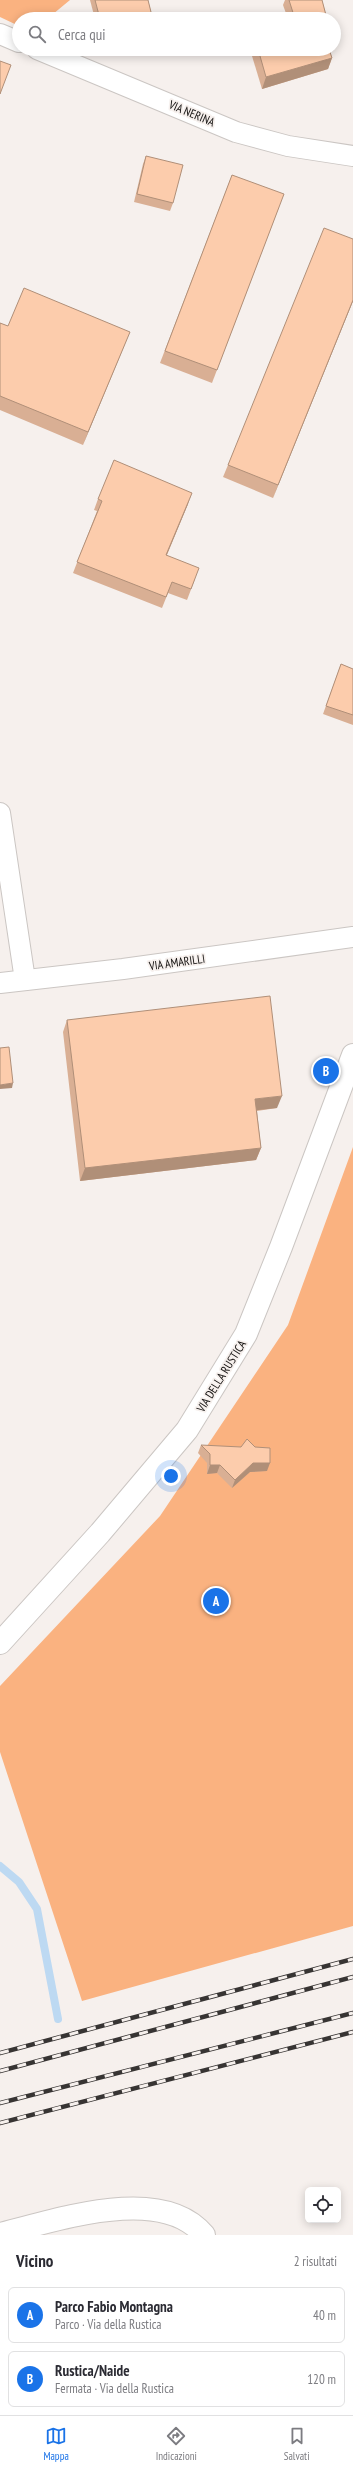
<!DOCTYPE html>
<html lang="it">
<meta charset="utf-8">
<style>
:root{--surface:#fff;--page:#f7f7f7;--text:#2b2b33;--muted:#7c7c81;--line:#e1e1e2;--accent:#1a73e8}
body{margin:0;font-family:"PT Sans Narrow",sans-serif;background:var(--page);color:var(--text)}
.controls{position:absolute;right:12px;bottom:12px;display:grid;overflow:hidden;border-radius:6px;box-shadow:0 2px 10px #0003}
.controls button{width:36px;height:36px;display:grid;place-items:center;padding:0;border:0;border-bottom:1px solid var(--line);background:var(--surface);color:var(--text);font:20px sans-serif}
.you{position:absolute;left:171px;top:1476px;width:14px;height:14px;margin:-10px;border:3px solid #fff;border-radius:50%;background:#1a73e8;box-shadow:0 0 0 6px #1a73e833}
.badge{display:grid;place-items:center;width:26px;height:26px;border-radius:50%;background:var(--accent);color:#fff;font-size:13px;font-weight:700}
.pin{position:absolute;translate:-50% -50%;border:2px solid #fff;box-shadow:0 1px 4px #0006}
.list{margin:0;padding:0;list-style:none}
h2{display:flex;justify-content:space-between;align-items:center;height:52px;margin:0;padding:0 16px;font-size:17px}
h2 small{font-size:13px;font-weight:400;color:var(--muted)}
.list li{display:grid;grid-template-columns:26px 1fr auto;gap:12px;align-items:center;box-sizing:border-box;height:56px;margin:0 8px 8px;padding:0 8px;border:1px solid var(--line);border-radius:6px}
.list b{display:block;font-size:15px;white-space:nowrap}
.list p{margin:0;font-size:13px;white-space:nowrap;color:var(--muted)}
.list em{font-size:13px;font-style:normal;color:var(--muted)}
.icon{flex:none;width:22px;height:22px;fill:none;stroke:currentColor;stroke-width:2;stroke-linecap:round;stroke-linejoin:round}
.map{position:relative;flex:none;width:353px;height:2235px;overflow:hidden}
.search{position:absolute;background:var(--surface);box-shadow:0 2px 10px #0003;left:12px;right:12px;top:12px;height:44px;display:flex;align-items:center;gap:10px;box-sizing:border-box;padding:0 14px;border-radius:22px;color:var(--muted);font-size:15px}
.sheet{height:180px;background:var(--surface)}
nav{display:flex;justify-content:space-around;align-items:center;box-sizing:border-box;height:56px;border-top:1px solid var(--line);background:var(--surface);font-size:11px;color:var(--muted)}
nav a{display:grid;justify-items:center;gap:2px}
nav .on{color:var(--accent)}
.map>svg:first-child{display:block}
.green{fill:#fab280}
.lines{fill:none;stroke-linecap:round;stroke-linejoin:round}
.stream{stroke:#bdd9f2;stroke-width:8}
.street-casing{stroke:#cbc6c3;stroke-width:22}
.secondary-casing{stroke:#cbc6c3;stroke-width:24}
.street{stroke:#fff;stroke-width:20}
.secondary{stroke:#fff;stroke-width:22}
.rail-casing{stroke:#373433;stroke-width:4.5}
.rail{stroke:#f6f0ed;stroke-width:3;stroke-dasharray:9;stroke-linecap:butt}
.wall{fill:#d9af94}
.shaded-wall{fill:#b08f78}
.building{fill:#fcccac;stroke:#b08f78}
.labels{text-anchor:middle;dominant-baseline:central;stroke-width:3.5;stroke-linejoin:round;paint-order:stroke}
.street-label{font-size:12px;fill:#131110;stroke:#f6f0ed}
</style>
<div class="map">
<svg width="353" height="2235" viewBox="0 0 353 2235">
<rect width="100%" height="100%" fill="#f6f0ed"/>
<g class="green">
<polygon points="0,0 70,0 47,19 19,19 19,26 0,17"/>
<polygon points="353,1147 353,1926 82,2001 0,1752 0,1686 160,1516 288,1325"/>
</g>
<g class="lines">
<polyline class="stream" points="0,1866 19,1882 37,1909 58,2019"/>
<g class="street-casing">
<g id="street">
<polyline points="0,34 19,42"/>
<polyline points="37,49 236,132 288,146 353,156"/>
<polyline points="0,813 25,980"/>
<polyline points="0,983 123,969 353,937"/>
</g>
</g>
<g class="secondary-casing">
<g id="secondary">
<polyline points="0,1643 100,1533 187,1430 246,1334 281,1247 353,1055"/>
<path d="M 0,2234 C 55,2221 161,2183 204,2235"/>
</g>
</g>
<use href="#street" class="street"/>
<use href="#secondary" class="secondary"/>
<g class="rail-casing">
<g id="rail">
<polyline points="0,2053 353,1959"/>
<polyline points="0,2071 353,1977"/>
<polyline points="0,2103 353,2013"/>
<polyline points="0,2123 353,2032"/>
</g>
</g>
<use href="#rail" class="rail"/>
</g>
<g class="wall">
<polygon points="90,0 148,0 152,16 151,19 95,19"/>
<polygon points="285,0 322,0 327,19 288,19 283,5"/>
<polygon points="255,49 329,49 332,58 328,69 262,89 252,56"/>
<polygon points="146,156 173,203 170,211 134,202 143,164"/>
<polygon points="232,175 279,207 212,383 160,363"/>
<polygon points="353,239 353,301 273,498 223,477 228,465"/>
<polygon points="0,323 8,326 125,344 83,445 0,410"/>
<polygon points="98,499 188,504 167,555 195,579 187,600 168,593 162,608 73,573 97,511 94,510"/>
<polygon points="341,664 353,669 353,725 323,714"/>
<polygon points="67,1020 277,1108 257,1111 261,1148 256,1160 80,1181 63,1032"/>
<polygon points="201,1445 267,1471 250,1472 232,1488 217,1473 207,1474 207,1463 198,1453"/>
</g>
<g class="shaded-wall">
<polygon points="152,16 151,19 141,19"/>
<polygon points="332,58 328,69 262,89 266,77"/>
<polygon points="353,300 353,301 273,498 278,485"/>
<polygon points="130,332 125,344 83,445 88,432"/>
<polygon points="192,493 188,504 162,566 166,555"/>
<polygon points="13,1083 12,1088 0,1089 0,1085"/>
<polygon points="282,1096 277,1108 250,1111 255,1099"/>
<polygon points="261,1148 256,1160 80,1181 85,1168"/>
<polygon points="253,1463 270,1463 267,1471 250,1472 232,1488 235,1480"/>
<polygon points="210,1465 220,1465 217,1473 207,1474"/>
</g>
<g class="building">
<polygon points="95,0 148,0 152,16 141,19 100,19"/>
<polygon points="289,0 322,0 327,19 295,19"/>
<polygon points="258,49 329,49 332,58 266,77"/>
<polygon points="0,61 11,65 0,94"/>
<polygon points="146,156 183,165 173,203 137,194"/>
<polygon points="232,175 284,194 217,370 165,351"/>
<polygon points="324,228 353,239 353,300 278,485 228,465"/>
<polygon points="24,288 130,332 88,432 0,396 0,323 8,326"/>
<polygon points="114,460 192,493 166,555 199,568 191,589 172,582 166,597 77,562 102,501 98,499"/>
<polygon points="341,664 353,669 353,715 326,706"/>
<polygon points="270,996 282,1096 255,1099 261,1148 85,1168 67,1020"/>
<polygon points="9,1047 13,1083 0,1085 0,1048"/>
<polygon points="247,1439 255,1447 270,1448 270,1463 253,1463 235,1480 220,1465 210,1465 210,1454 201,1445 241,1447"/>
</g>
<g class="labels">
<g class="street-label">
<text transform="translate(192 113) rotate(23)">VIA NERINA</text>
<text transform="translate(177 962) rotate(-8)">VIA AMARILLI</text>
<text transform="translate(221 1376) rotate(-58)">VIA DELLA RUSTICA</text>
</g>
</g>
</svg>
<div class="controls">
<button><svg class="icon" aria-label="locate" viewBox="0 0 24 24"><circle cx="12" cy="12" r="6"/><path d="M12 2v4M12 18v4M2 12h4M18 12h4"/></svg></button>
</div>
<div class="you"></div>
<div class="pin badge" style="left:216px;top:1601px">A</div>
<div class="pin badge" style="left:326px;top:1071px">B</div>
<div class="search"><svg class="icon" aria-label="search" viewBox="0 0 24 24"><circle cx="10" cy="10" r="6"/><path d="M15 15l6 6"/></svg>Cerca qui</div>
</div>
<section class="sheet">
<h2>Vicino<small>2 risultati</small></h2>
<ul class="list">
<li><span class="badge">A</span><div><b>Parco Fabio Montagna</b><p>Parco · Via della Rustica</p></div><em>40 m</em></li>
<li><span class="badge">B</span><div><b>Rustica/Naide</b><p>Fermata · Via della Rustica</p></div><em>120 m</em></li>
</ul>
</section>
<nav>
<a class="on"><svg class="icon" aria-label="map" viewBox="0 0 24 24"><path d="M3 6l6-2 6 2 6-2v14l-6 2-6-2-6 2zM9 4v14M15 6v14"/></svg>Mappa</a>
<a><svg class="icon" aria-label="directions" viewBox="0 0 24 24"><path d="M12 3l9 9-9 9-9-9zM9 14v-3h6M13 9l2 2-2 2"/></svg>Indicazioni</a>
<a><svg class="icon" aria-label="saved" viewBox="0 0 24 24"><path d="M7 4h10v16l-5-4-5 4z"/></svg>Salvati</a>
</nav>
